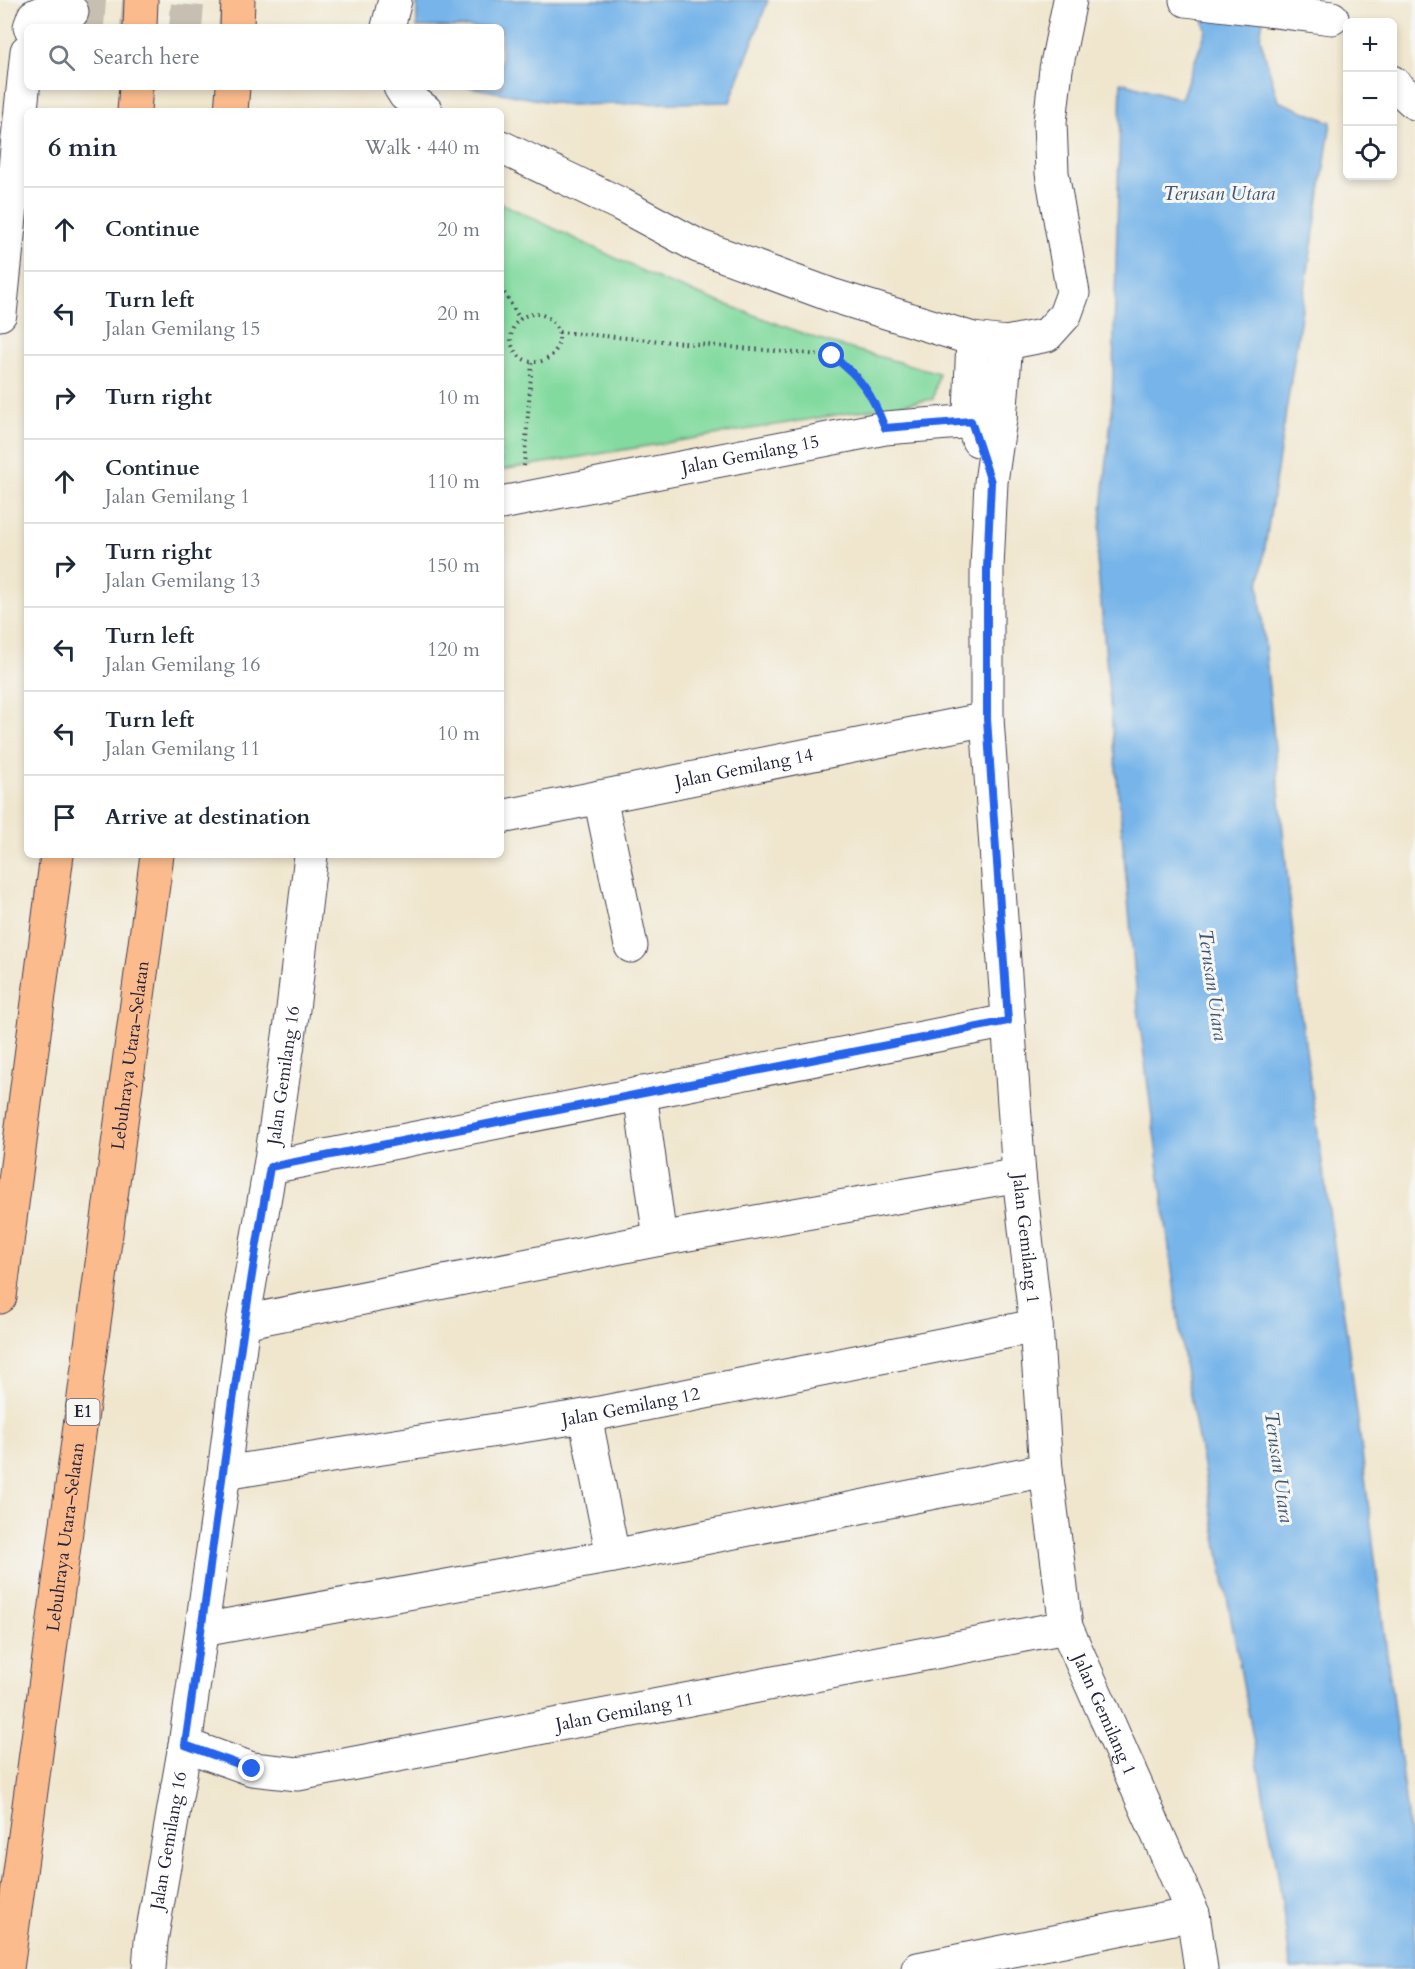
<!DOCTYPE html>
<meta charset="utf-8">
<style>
:root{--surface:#fff;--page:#f2f2f3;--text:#1f2937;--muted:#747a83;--line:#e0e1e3}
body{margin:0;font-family:Cardo,serif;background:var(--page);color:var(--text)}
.controls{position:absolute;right:18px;top:18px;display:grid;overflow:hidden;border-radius:9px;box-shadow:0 3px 9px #0003}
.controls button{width:54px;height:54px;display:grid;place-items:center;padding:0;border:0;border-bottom:2px solid var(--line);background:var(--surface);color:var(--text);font:30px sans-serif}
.stop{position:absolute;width:18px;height:18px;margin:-14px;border:4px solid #2563eb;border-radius:50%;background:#fff}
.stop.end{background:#2563eb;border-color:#fff;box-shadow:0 2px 6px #0008}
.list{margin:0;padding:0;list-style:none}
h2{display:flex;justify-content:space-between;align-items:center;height:78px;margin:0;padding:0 24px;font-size:26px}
h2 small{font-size:20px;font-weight:400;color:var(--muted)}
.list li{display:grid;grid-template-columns:39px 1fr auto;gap:18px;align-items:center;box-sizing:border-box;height:84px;padding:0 24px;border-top:2px solid var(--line)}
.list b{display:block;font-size:22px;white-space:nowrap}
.list p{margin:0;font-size:20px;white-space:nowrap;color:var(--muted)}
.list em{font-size:20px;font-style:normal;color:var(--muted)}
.icon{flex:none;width:33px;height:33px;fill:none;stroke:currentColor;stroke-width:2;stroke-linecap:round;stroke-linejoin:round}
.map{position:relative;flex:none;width:1415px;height:1969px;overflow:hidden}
.search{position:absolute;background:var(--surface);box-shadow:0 3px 9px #0003;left:24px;top:24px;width:480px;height:66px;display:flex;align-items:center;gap:15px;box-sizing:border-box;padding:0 21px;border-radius:9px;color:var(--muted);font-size:22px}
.panel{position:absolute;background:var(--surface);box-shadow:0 3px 9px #0003;left:24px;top:108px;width:480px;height:750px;border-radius:9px}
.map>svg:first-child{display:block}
.green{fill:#82da9f;stroke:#527e6d;stroke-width:1.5}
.water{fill:#76b4e9;stroke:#4c6b92;stroke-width:1.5}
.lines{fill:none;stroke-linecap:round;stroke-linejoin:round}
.minor-tunnel{stroke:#c7bfb1;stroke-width:33;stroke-dasharray:33 16;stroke-linecap:butt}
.minor-casing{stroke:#413f51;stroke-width:35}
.highway-casing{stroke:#413f51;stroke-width:35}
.path{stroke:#413f51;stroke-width:4;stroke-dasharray:1.5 4.5;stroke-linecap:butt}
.minor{stroke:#fff;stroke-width:33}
.highway{stroke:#fbbb8d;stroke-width:33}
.route{stroke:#2563eb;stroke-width:8}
.labels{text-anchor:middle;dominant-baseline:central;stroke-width:6;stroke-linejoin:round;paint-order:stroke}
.shield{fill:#f6f6f2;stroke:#626272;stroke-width:1.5}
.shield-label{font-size:16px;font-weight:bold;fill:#22223b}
.street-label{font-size:18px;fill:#22223b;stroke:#f6f6f2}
.water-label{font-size:20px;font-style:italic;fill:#3f5578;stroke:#f6f6f2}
</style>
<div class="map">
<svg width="1415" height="1969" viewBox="0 0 1415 1969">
<rect width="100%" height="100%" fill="#f6f6f2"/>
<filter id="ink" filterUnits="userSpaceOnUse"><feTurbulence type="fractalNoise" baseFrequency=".0167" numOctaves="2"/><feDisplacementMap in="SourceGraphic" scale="12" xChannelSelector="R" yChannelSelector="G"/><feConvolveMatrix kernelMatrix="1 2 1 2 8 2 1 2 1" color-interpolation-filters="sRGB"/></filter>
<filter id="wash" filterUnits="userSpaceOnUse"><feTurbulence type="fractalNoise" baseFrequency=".008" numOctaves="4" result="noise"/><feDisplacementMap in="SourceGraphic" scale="24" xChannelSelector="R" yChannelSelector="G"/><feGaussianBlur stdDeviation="1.35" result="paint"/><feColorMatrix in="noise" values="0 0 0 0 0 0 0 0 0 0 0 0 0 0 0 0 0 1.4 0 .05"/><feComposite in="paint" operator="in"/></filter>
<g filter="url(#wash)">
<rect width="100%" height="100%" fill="#f0e6ce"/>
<polygon class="green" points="501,203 663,281 826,342 939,373 933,399 501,470"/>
<g class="water">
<polygon points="417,0 768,0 730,102 567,105 468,87 501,87 501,27 417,27"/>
<polygon points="1199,0 1266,0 1260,37 1278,101 1331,122 1259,586 1301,1015 1351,1364 1415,1880 1415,1969 1291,1969 1278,1874 1184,1363 1138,1009 1097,560 1112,409 1121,82 1181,99 1206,31"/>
</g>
</g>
<g filter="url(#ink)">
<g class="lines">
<polyline class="minor-tunnel" points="72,12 254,27"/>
<g class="minor-casing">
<g id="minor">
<polyline points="1186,0 1332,18"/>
<polyline points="30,27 34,16 43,12 72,12"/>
<polyline points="388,27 395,0"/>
<polyline points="1392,82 1415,103"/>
<polyline points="400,87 405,95 426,111"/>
<polyline points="501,147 620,204 698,246 831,295 973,339 1006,343 1047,335 1065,315 1073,293 1052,173 1050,122 1056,69 1070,0"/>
<polyline points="0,314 27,51"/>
<polyline points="973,339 970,413 978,440"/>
<path id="s1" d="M 1006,343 L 1000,419 L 991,482 L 987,568 L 987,719 L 1019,1175 L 1036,1326 L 1046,1470 L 1066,1627 L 1193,1914 L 1201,1969"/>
<path id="s2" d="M 501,503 L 885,428 L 1000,419"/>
<polyline points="600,797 631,946"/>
<path id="s3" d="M 501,817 L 987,719"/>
<polyline points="640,1093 660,1239"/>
<polyline points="270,1167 1008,1021"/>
<polyline points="243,1322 660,1239 1019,1175"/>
<polyline points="585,1416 613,1556"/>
<path id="s4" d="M 224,1473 L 585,1416 L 1036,1326"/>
<polyline points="202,1630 613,1556 1046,1470"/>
<path id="s5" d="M 185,1745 L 252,1769 L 298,1774 L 1066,1627"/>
<path id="s6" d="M 149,1969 L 151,1941 L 185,1745 L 224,1473 L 243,1322 L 270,1167 L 293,1009 L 311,855"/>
<polyline points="918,1969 1193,1914"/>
</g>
</g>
<g class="highway-casing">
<g id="highway">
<polyline points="140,27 141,0"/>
<polyline points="237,27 238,0"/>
<polyline points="134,111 136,87"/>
<polyline points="231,111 233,87"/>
<polyline points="0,1297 57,855"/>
<path id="s7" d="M 7,1969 L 157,855"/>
</g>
</g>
<g class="path">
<polyline points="501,288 520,319"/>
<circle cx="535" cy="338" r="24"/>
<polyline points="559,332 832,356 857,374 872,397"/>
<polyline points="524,466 532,362"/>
</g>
<use href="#minor" class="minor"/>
<use href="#highway" class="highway"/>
</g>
</g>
<g class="lines" filter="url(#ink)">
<path class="route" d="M 252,1769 L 185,1745 C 213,1552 236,1359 270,1167 L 1008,1021 L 987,719 L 987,568 L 991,482 L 971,421 L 885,428 C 872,394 862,378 832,356"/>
</g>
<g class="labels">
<rect class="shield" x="66.5" y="1399" width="33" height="26" rx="4.5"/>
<g class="shield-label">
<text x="83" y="1412">E1</text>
</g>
<g class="street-label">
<text stroke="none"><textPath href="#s2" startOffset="254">Jalan Gemilang 15</textPath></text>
<text stroke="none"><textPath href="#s3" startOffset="248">Jalan Gemilang 14</textPath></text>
<text stroke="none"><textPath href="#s7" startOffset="922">Lebuhraya Utara–Selatan</textPath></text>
<text stroke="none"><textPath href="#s6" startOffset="904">Jalan Gemilang 16</textPath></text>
<text stroke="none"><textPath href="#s1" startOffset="898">Jalan Gemilang 1</textPath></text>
<text stroke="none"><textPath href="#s4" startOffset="412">Jalan Gemilang 12</textPath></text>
<text stroke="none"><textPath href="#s7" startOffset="436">Lebuhraya Utara–Selatan</textPath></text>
<text stroke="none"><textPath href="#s5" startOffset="450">Jalan Gemilang 11</textPath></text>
<text stroke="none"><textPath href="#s1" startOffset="1384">Jalan Gemilang 1</textPath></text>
<text stroke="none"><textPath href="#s6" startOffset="130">Jalan Gemilang 16</textPath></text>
</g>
<g class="water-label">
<text x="1219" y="193">Terusan Utara</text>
<text transform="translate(1213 985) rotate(82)">Terusan Utara</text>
<text transform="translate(1279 1467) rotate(82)">Terusan Utara</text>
</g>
</g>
</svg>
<div class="controls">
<button>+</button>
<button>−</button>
<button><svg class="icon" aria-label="locate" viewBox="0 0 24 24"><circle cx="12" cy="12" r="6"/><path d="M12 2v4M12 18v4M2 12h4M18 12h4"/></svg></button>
</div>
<div class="stop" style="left:832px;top:356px"></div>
<div class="stop end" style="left:252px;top:1769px"></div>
<div class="search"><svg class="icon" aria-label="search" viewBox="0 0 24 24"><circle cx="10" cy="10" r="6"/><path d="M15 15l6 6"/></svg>Search here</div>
<section class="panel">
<h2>6 min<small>Walk · 440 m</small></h2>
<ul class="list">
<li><svg class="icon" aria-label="ahead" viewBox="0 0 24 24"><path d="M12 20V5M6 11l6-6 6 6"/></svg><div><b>Continue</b></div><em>20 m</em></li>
<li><svg class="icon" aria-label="left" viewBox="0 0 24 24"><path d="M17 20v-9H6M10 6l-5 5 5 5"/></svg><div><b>Turn left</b><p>Jalan Gemilang 15</p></div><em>20 m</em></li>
<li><svg class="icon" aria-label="right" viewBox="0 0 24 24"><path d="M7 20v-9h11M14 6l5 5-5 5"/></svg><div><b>Turn right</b></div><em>10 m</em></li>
<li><svg class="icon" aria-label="ahead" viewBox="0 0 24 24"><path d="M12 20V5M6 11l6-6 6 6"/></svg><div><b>Continue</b><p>Jalan Gemilang 1</p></div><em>110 m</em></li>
<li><svg class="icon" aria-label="right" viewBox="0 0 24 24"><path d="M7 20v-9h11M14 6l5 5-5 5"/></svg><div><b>Turn right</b><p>Jalan Gemilang 13</p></div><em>150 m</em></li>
<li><svg class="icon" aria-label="left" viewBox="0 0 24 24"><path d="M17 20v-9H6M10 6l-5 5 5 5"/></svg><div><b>Turn left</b><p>Jalan Gemilang 16</p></div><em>120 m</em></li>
<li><svg class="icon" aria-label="left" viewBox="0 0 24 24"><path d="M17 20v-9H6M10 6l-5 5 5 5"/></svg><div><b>Turn left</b><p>Jalan Gemilang 11</p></div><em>10 m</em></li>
<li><svg class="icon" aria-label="arrive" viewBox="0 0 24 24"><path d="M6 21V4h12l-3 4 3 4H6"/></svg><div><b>Arrive at destination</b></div></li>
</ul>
</section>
</div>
